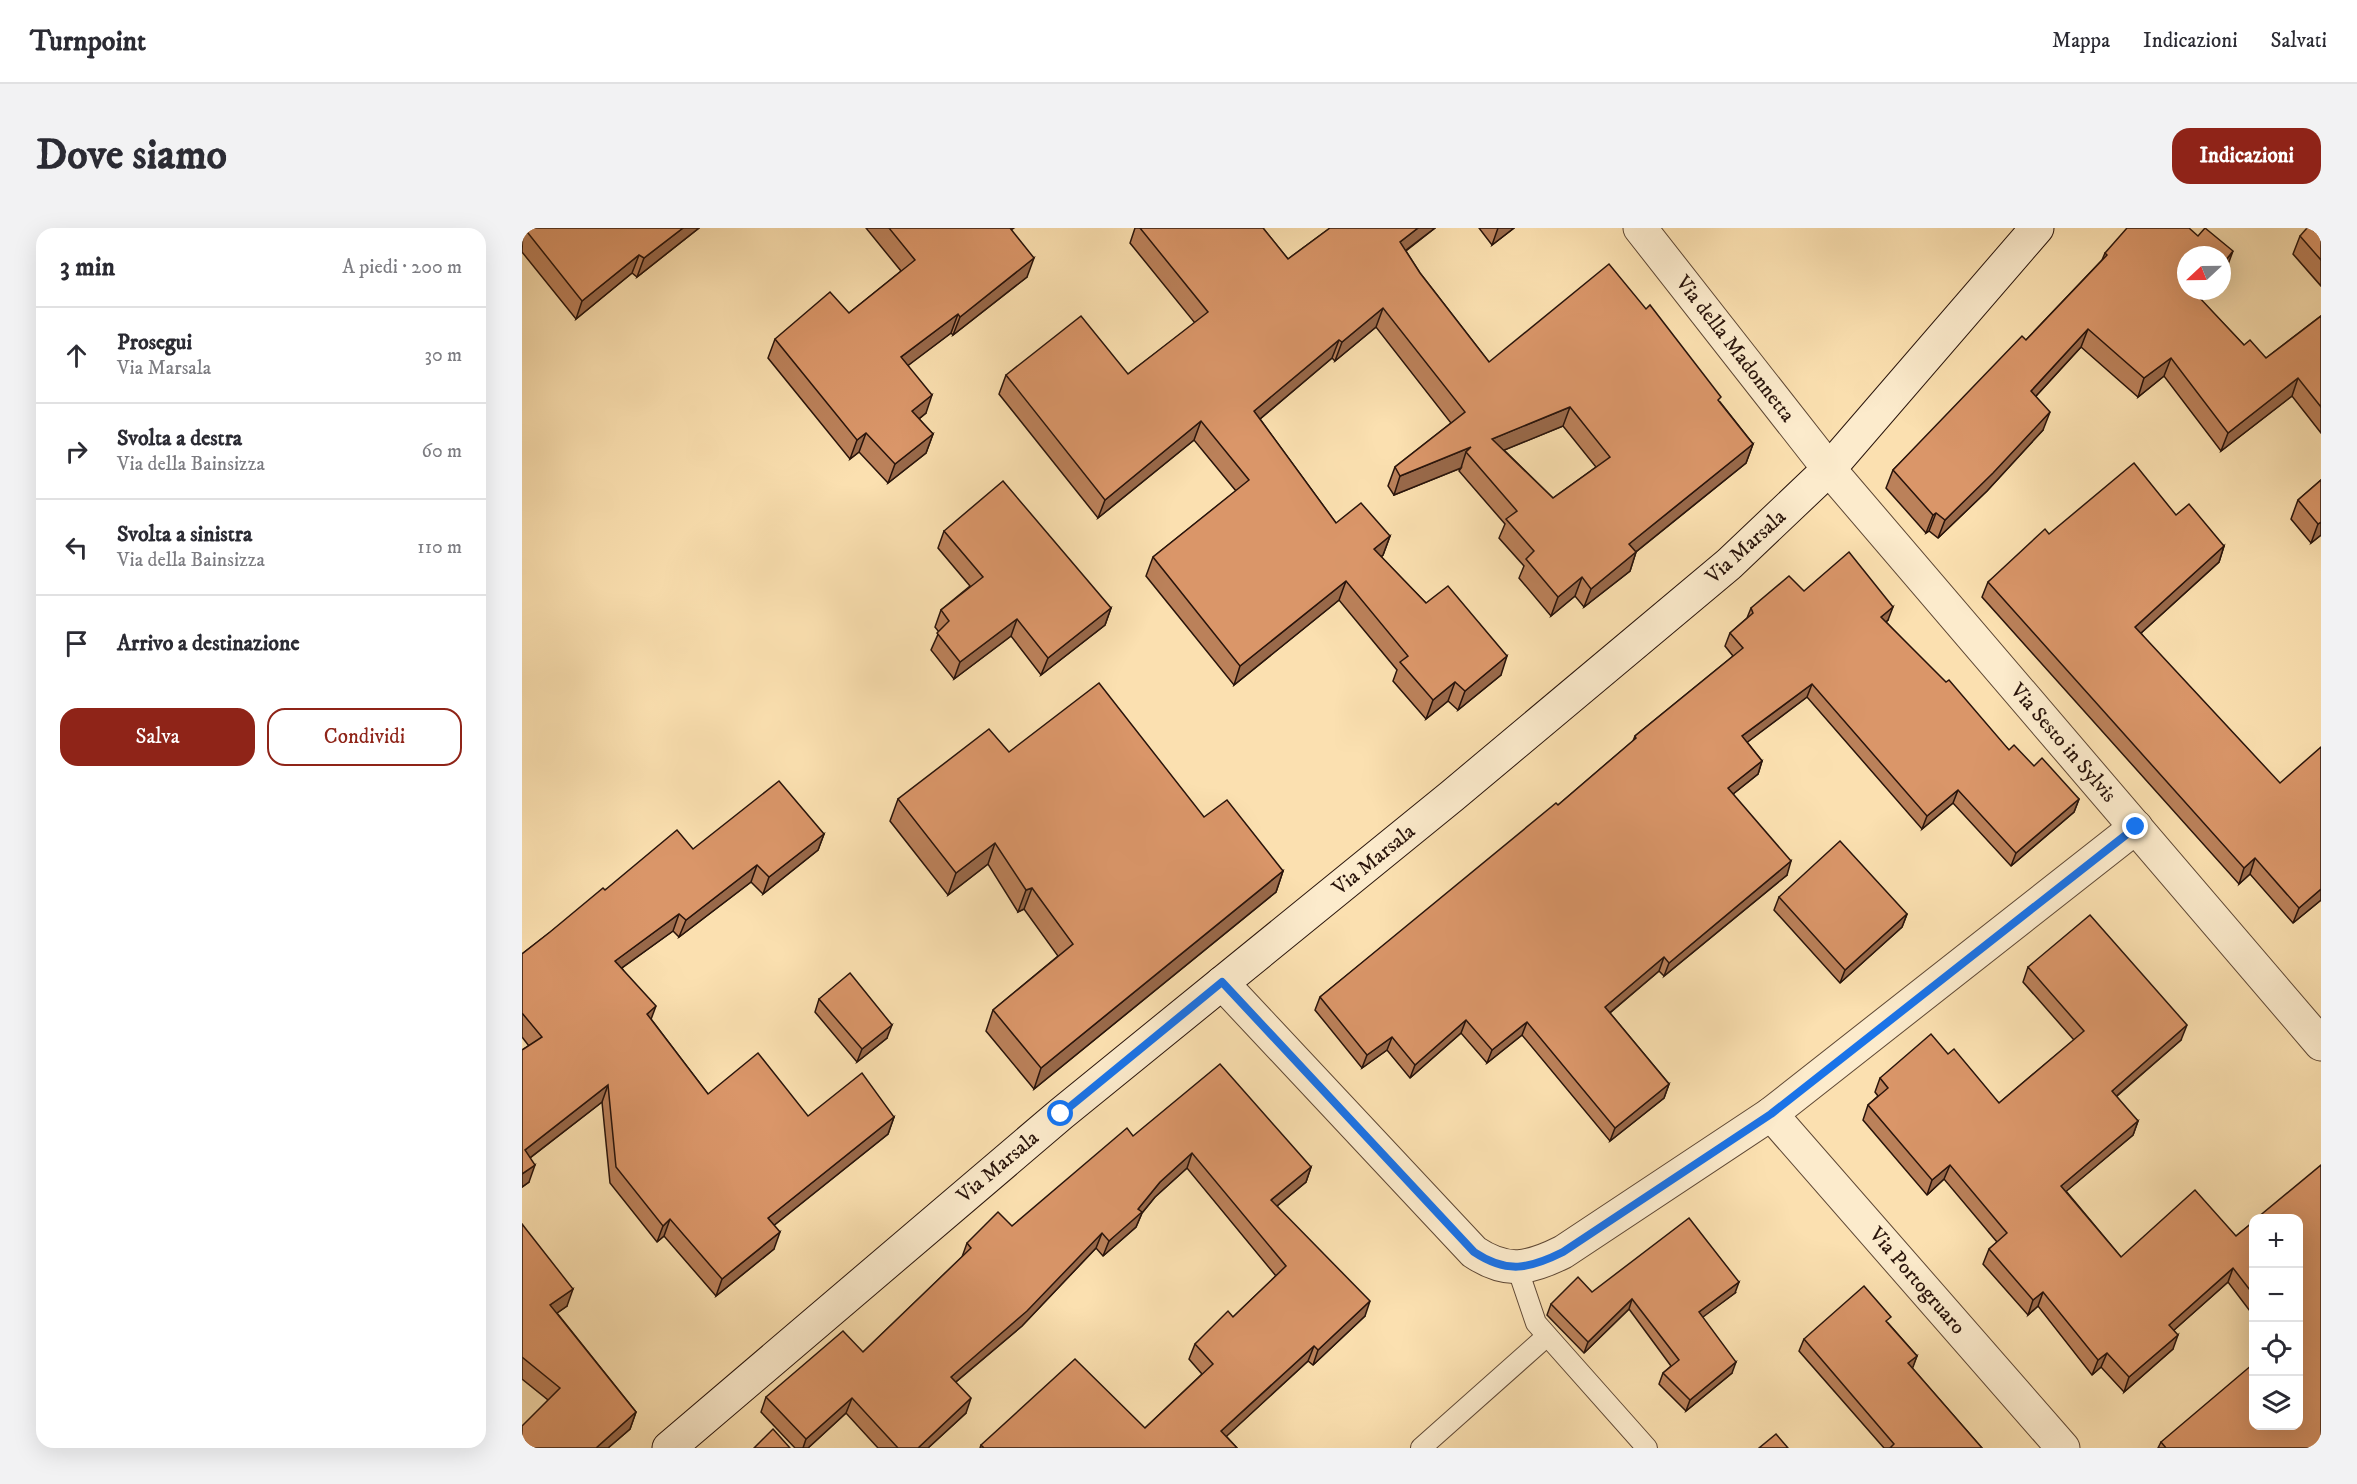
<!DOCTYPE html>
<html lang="it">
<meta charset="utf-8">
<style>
:root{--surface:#fff;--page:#f2f2f3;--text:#2b2b33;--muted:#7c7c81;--line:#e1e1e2;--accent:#8f2418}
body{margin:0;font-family:"IM FELL DW Pica",serif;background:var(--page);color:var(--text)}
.controls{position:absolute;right:18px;bottom:18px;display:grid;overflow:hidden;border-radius:12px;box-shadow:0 6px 24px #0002}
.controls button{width:54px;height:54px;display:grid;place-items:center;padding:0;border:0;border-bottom:2px solid var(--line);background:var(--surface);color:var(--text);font:30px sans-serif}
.compass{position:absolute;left:1655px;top:18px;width:54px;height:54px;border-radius:50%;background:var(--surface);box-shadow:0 6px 24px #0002;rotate:248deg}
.stop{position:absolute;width:18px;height:18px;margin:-14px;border:4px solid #1a73e8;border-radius:50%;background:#fff}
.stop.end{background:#1a73e8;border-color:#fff;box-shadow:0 2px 6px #0008}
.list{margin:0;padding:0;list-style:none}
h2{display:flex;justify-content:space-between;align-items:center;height:78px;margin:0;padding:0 24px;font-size:26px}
h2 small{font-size:20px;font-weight:400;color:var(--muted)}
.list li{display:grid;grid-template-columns:39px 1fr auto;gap:18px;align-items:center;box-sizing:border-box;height:96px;padding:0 24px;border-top:2px solid var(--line)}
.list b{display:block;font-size:22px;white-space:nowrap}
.list p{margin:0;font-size:20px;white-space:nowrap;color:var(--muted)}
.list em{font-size:20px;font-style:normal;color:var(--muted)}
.actions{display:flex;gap:12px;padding:18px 24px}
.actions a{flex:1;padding:14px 0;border:2px solid var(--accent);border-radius:18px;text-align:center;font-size:21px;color:var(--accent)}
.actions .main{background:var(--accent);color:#fff}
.icon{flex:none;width:33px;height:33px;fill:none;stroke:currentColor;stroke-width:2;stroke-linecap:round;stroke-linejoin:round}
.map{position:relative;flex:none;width:1799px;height:1220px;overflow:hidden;border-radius:18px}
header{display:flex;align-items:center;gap:36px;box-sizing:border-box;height:84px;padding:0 30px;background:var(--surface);border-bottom:2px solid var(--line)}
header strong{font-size:28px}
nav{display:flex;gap:33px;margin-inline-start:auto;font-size:21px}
.intro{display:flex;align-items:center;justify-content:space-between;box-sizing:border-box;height:144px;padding:0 36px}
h1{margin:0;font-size:42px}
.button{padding:15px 27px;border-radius:18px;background:var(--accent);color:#fff;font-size:21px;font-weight:700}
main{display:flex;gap:36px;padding:0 36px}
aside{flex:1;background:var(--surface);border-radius:18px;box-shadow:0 6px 24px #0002}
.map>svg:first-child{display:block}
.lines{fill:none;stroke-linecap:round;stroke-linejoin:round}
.lane-casing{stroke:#5e4734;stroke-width:22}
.street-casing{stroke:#5e4734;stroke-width:35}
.secondary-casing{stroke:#29140b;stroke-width:35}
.lane{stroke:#fcebcc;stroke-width:20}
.street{stroke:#fcebcc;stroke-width:33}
.secondary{stroke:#fcebcc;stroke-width:33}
.wall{fill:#bb815a;stroke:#29140b;stroke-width:1.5;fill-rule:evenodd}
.shaded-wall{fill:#99694a;stroke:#29140b;stroke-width:1.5}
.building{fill:#da9669;stroke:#29140b;stroke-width:1.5;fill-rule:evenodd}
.route{stroke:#1a73e8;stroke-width:8}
.labels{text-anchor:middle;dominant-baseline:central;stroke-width:6;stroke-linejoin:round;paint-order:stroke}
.street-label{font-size:21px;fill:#29140b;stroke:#fcebcc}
</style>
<header>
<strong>Turnpoint</strong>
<nav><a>Mappa</a><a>Indicazioni</a><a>Salvati</a></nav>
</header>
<div class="intro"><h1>Dove siamo</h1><a class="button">Indicazioni</a></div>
<main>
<aside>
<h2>3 min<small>A piedi · 200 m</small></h2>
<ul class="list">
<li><svg class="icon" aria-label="ahead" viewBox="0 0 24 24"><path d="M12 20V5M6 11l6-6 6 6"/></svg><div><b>Prosegui</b><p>Via Marsala</p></div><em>30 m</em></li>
<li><svg class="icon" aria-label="right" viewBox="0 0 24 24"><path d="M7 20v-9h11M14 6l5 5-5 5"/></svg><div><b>Svolta a destra</b><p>Via della Bainsizza</p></div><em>60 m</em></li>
<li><svg class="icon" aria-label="left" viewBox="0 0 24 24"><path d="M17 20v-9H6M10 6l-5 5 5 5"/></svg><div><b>Svolta a sinistra</b><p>Via della Bainsizza</p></div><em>110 m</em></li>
<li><svg class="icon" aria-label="arrive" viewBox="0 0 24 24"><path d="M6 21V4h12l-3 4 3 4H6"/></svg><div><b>Arrivo a destinazione</b></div></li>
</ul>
<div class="actions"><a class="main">Salva</a><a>Condividi</a></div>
</aside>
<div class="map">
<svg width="1799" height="1220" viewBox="0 0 1799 1220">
<rect width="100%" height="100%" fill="#fbe0b0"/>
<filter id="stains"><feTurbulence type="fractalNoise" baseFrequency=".00333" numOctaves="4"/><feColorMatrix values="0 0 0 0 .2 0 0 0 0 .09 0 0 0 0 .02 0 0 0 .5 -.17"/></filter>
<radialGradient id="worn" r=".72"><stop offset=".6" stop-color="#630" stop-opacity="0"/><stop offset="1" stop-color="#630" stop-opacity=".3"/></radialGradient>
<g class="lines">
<g class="lane-casing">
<g id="lane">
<polyline points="995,1039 1014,1095 1125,1220"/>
<polyline points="899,1220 1025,1108"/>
</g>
</g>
<g class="street-casing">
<g id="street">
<polyline points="1118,0 1307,241 1799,816"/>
<path d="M 700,755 L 952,1024 C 985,1046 1007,1041 1041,1024 L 1249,886 L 1614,599"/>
<polyline points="1249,886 1541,1220"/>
</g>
</g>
<g class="secondary-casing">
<polyline id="secondary" points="147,1220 539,886 930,568 1207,336 1307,241 1515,0"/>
</g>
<use href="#lane" class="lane"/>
<use href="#street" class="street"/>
<use href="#secondary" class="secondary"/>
</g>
<g class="wall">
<polygon points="1,0 177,0 115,49 110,45 54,91 0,24"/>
<polygon points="344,0 492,0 489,2 505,49 431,107 429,105 386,137 404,185 397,191 411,206 404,225 366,255 337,224 328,231 246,130 253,111 327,85 379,43"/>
<path d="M 613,0 L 741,0 L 766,31 L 808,0 L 913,0 L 884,23 L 898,45 L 967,134 L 1198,174 L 1231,216 L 1224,235 L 1114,324 L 1108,343 L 1062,379 L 1053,368 L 1029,388 L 997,350 L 1002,338 L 977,310 L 983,296 L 937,243 L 939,240 L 872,267 L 866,258 L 873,239 L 929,195 L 854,99 L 813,133 L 810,130 L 738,191 L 814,295 L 868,308 L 861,327 L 859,329 L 904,375 L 979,447 L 936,482 L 926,473 L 904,491 L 871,453 L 875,442 L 817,372 L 712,457 L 624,348 L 631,329 L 714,263 L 672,212 L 576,290 L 477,166 L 484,147 L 606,146 L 673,95 L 608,15 ZM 1041,198 L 1074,239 L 1031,270 L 982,222 Z"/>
<polygon points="957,0 992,0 970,17"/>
<polygon points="1799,0 1799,58 1771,26 1778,8"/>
<polygon points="1583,25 1704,42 1664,63 1687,63 1679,72 1722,117 1744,130 1799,88 1799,205 1770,168 1699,223 1642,148 1616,169 1559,119 1514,168 1521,202 1465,263 1416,310 1407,303 1404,305 1364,260 1371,242 1504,112 1580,32"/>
<polygon points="1799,252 1799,307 1789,315 1769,291 1776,272"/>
<polygon points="1654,287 1702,318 1697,334 1619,405 1799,672 1771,695 1728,646 1717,656 1460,369 1466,354 1527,306"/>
<polygon points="422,303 589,380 583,397 519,447 489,408 432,451 409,422 417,404 413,399 419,382 448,358 416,320"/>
<polygon points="1282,363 1366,392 1364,394 1487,522 1512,538 1557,571 1552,584 1489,638 1431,575 1400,601 1285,469 1225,514 1240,533 1236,546 1211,566 1265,647 1142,748 1137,743 1088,785 1147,856 1142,870 1088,913 1000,807 965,835 939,805 888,850 865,822 840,840 793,782 798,769 1036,577 1111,513 1113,508 1211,428 1203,418 1208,405 1225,390 1229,380"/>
<polygon points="487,524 682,589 761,643 754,664 512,861 464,803 471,782 536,728 502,681 496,684 466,636 426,667 368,593 376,571"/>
<polygon points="302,606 296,622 241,666 229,654 157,709 151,703 100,740 129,791 186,866 286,888 372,889 366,906 252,997 252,1021 194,1068 142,1008 135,1014 88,955 80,874 8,930 7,954 0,959 0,822 7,818 0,809 0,726 83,662 171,621"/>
<polygon points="1257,669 1385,686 1380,699 1318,755 1252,682"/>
<polygon points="1506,739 1659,812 1594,869 1616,893 1611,907 1544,963 1599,1029 1714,1008 1731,994 1731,1087 1706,1054 1652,1102 1651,1121 1602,1164 1579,1139 1570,1147 1516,1078 1506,1087 1461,1036 1467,1021 1475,1014 1422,951 1405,967 1341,892 1346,877 1356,868 1353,864 1358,850 1426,826 1477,875 1552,812 1501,754"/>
<polygon points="297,771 365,810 335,834 293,784"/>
<polygon points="611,908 789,939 784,954 755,978 843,1088 791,1137 786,1133 704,1208 715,1220 458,1220 459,1217 623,1200 680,1146 667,1131 673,1116 711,1089 754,1048 665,940 633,969 620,985 614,999 581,1028 574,1020 500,1098 434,1154 444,1185 406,1220 356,1220 324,1185 286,1220 273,1220 239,1184 244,1169 341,1124 440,1029 445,1015 490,998"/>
<polygon points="0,996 45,1078 35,1085 114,1184 108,1201 86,1220 0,1220 26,1172 0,1151"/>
<polygon points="1070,1064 1213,1065 1180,1089 1210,1145 1164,1183 1137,1156 1141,1145 1149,1138 1107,1081 1062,1125 1025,1087 1029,1076"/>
<polygon points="1366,1095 1395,1128 1390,1140 1460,1220 1362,1220 1277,1123 1282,1111"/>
<polygon points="1639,1214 1799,1220 1636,1220"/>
</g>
<g class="shaded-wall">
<polygon points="161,0 177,0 115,49 122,30"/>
<polygon points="896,0 913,0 871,32 878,14"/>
<polygon points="976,0 992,0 970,17"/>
<polygon points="1711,23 1704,42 1700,47 1700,37"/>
<polygon points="117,27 110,45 54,91 60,73"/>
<polygon points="512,30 505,49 431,107 438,89"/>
<polygon points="1678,63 1687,63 1668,85 1675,67"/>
<polygon points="861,80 854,99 813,133 820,114"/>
<polygon points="436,86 429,105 372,148 379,129"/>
<polygon points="1566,101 1559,119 1502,181 1509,163"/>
<polygon points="817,112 810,130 725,202 732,183"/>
<polygon points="1649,130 1642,148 1616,169 1622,150"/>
<polygon points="1776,150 1770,168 1699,223 1706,205"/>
<polygon points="410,167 404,185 383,202 390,183"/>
<polygon points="1048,179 1041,198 963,230 970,211"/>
<polygon points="1528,184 1521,202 1465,263 1416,310 1423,292"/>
<polygon points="679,193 672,212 576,290 583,272"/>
<polygon points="344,205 337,224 328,231 335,212"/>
<polygon points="411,206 404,225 366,255 373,236"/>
<polygon points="1231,216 1224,235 1100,335 1107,316"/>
<polygon points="949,219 944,224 939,240 872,267 878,248"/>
<polygon points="1414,285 1407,303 1404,305 1411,287"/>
<polygon points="1799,294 1799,307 1789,315 1796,296"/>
<polygon points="868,308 861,327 845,340 852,321"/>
<polygon points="1702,318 1697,334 1608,415 1613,399"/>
<polygon points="1114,324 1108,343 1062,379 1069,361"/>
<polygon points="1060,349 1053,368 1029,388 1036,369"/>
<polygon points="824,353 817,372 712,457 718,438"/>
<polygon points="1371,379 1366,392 1354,403 1359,389"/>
<polygon points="589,380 583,397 519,447 526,430"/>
<polygon points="495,391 489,408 432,451 438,434"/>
<polygon points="985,428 979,447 936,482 943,463"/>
<polygon points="933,454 926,473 904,491 911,472"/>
<polygon points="1290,456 1285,469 1215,522 1220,508"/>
<polygon points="1240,533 1236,546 1201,574 1206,560"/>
<polygon points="1436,562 1431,575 1400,601 1405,588"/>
<polygon points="1557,571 1552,584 1489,638 1494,625"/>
<polygon points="302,606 296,622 241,666 247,649"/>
<polygon points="473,615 466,636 426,667 434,645"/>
<polygon points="1733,630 1728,646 1717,656 1722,640"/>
<polygon points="1269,633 1265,647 1142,748 1147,735"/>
<polygon points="235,637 229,654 157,709 164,692"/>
<polygon points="761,643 754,664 512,861 519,840"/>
<polygon points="510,660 502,681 496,684 504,662"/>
<polygon points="1799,661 1799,672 1771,695 1777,680"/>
<polygon points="157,686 151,703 87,749 93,733"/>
<polygon points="1385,686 1380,699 1318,755 1323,742"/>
<polygon points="1142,729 1137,743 1078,793 1083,779"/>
<polygon points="134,778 128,794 125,786"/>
<polygon points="944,792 939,805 888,850 893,837"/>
<polygon points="1005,794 1000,807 965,835 970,822"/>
<polygon points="370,797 365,810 335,834 340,821"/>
<polygon points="1665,797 1659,812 1584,877 1590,863"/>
<polygon points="870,809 865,822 840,840 845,827"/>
<polygon points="1147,856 1142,870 1088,913 1093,900"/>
<polygon points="86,857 80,874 0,936 3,922"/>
<polygon points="372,889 366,906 240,1007 246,990"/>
<polygon points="1616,893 1611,907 1534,972 1539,958"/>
<polygon points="670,925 665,940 633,969 620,985 614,999 581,1028 587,1013 616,981 638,954"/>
<polygon points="13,937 7,954 0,959 0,946"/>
<polygon points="1428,937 1422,951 1405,967 1410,952"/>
<polygon points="789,939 784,954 744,987 749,972"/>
<polygon points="148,991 142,1008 135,1014 141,998"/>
<polygon points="258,1004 252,1021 194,1068 200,1051"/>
<polygon points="580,1005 574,1020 500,1098 423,1163 429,1149"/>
<polygon points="1711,1040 1706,1054 1642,1111 1647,1097"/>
<polygon points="1217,1054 1213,1065 1173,1095 1177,1084"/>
<polygon points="51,1061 45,1078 22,1094 28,1077"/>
<polygon points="1521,1064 1516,1078 1506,1087 1511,1072"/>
<polygon points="1110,1071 1107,1081 1062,1125 1066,1114"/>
<polygon points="848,1073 843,1088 791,1137 796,1122"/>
<polygon points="1656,1107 1651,1121 1602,1164 1607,1149"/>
<polygon points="792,1118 786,1133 694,1218 699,1203"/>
<polygon points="1585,1125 1579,1139 1570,1147 1576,1132"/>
<polygon points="1395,1128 1391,1139 1382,1147 1386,1135"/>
<polygon points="1214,1134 1210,1145 1164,1183 1168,1172"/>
<polygon points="330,1170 324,1185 286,1220 281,1220 284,1211"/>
<polygon points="449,1170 444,1185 406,1220 396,1220"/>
<polygon points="114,1184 108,1201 86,1220 74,1220"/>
</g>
<g class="building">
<polygon points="2,0 161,0 122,30 117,27 60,73"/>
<polygon points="367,0 488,0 512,30 438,89 436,86 379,129 410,167 390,183 411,206 373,236 344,205 335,212 253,111 308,64 327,85 393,32"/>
<path d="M 618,0 L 741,0 L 766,31 L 808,0 L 896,0 L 878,14 L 898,45 L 967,134 L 1087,36 L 1124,81 L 1128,77 L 1199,169 L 1196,172 L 1231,216 L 1107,316 L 1114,324 L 1069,361 L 1060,349 L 1036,369 L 1004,331 L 1012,323 L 984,291 L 995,283 L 944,224 L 949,219 L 878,248 L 873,239 L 943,184 L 861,80 L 820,114 L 817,112 L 732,183 L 814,295 L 839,275 L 868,308 L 852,321 L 904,375 L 926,358 L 985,428 L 943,463 L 933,454 L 911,472 L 878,434 L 886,428 L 824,353 L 718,438 L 631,329 L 727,252 L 679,193 L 583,272 L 484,147 L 559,88 L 606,146 L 686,84 ZM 1048,179 L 1088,229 L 1031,270 L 970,211 Z"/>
<polygon points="1605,0 1667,0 1676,8 1683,0 1711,23 1700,37 1700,27 1664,27 1664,63 1678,63 1675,67 1722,117 1728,112 1744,130 1799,88 1799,179 1776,150 1706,205 1649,130 1622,150 1566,101 1509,163 1528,184 1471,245 1423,292 1414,285 1411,287 1371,242 1500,108 1504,112 1585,27 1583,25"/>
<polygon points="1785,0 1799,0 1799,32 1778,8"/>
<polygon points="1612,235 1654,287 1667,276 1702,318 1613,399 1758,555 1799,519 1799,661 1777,680 1733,630 1722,640 1466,354 1523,301 1527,306"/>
<polygon points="1799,252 1799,294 1796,296 1776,272"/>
<polygon points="481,253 589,380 526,430 495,391 438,434 415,405 427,393 419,382 461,349 422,303"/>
<polygon points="1327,324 1371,379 1359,389 1424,454 1427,452 1487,522 1492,517 1512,538 1520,530 1557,571 1494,625 1436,562 1405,588 1290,456 1220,508 1240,533 1206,560 1269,633 1147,735 1142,729 1083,779 1147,856 1093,900 1005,794 970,822 944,792 893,837 870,809 845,827 798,769 1034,575 1036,577 1114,510 1113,508 1221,420 1208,405 1231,385 1229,380 1267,348 1282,363"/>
<polygon points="577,455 682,589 705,572 761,643 519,840 471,782 551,716 510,660 504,662 473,615 434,645 376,571 467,501 487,524"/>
<polygon points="257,553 302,606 247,649 235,637 164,692 157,686 93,733 134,778 125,786 186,866 236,825 286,888 340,845 372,889 246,990 258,1004 200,1051 148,991 141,998 94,939 86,857 3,922 13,937 0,946 0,822 20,809 0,785 0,726 28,704 81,660 83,662 155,602 171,621"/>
<polygon points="1318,613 1385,686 1323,742 1257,669"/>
<polygon points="1568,687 1665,797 1590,863 1616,893 1539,958 1599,1029 1673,962 1714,1008 1731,994 1731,1066 1711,1040 1647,1097 1656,1107 1607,1149 1585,1125 1576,1132 1521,1064 1511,1072 1467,1021 1485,1005 1428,937 1410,952 1346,877 1366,860 1358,850 1409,806 1426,826 1432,821 1477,875 1562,803 1506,739"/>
<polygon points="328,745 370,797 340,821 297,771"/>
<polygon points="698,836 789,939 749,972 848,1073 796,1122 792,1118 699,1203 715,1220 462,1220 459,1217 553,1131 623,1200 691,1136 673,1116 706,1083 711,1089 764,1038 670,925 638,954 616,981 620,984 587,1013 580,1005 505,1083 429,1149 449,1170 396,1220 376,1220 330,1170 284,1211 244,1169 321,1103 341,1124 449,1020 445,1015 476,984 490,998 605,900 611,908"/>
<polygon points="1799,937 1799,1220 1644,1220 1639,1214 1731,1136 1731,1197 1776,1197 1776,990 1735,990"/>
<polygon points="1167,990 1217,1054 1177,1084 1214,1134 1168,1172 1141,1145 1157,1132 1110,1071 1066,1114 1029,1076 1056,1049 1070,1064"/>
<polygon points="0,996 51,1061 28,1077 114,1184 74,1220 0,1220 0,1198 38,1160 0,1129"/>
<polygon points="1342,1058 1369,1089 1364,1093 1395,1128 1386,1135 1460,1220 1368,1220 1372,1216 1282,1111"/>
<polygon points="251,1201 268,1220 232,1220"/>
<polygon points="1254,1206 1266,1220 1237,1220"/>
</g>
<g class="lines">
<path class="route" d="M 539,886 L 700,754 L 952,1024 C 985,1046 1007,1041 1041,1024 L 1249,886 L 1614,599"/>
</g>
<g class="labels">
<g class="street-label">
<text transform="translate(1213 121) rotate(52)">Via della Madonnetta</text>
<text transform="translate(1224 319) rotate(-42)">Via Marsala</text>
<text transform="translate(1541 515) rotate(49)">Via Sesto in Sylvis</text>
<text transform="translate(852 632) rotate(-39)">Via Marsala</text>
<text transform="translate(476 939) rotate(-40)">Via Marsala</text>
<text transform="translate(1395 1053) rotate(49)">Via Portogruaro</text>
</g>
</g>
<rect width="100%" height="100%" filter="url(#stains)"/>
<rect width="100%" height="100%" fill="url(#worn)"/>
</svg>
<div class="controls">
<button>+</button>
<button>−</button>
<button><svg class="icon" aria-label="locate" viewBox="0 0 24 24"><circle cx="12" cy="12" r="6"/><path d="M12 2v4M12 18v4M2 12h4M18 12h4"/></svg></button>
<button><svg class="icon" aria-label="layers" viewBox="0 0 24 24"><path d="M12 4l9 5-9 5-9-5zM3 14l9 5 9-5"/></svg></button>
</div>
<svg class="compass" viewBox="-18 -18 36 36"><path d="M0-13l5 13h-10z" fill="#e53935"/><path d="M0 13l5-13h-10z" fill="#7c7c81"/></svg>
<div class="stop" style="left:539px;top:886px"></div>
<div class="stop end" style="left:1614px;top:599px"></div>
</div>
</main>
